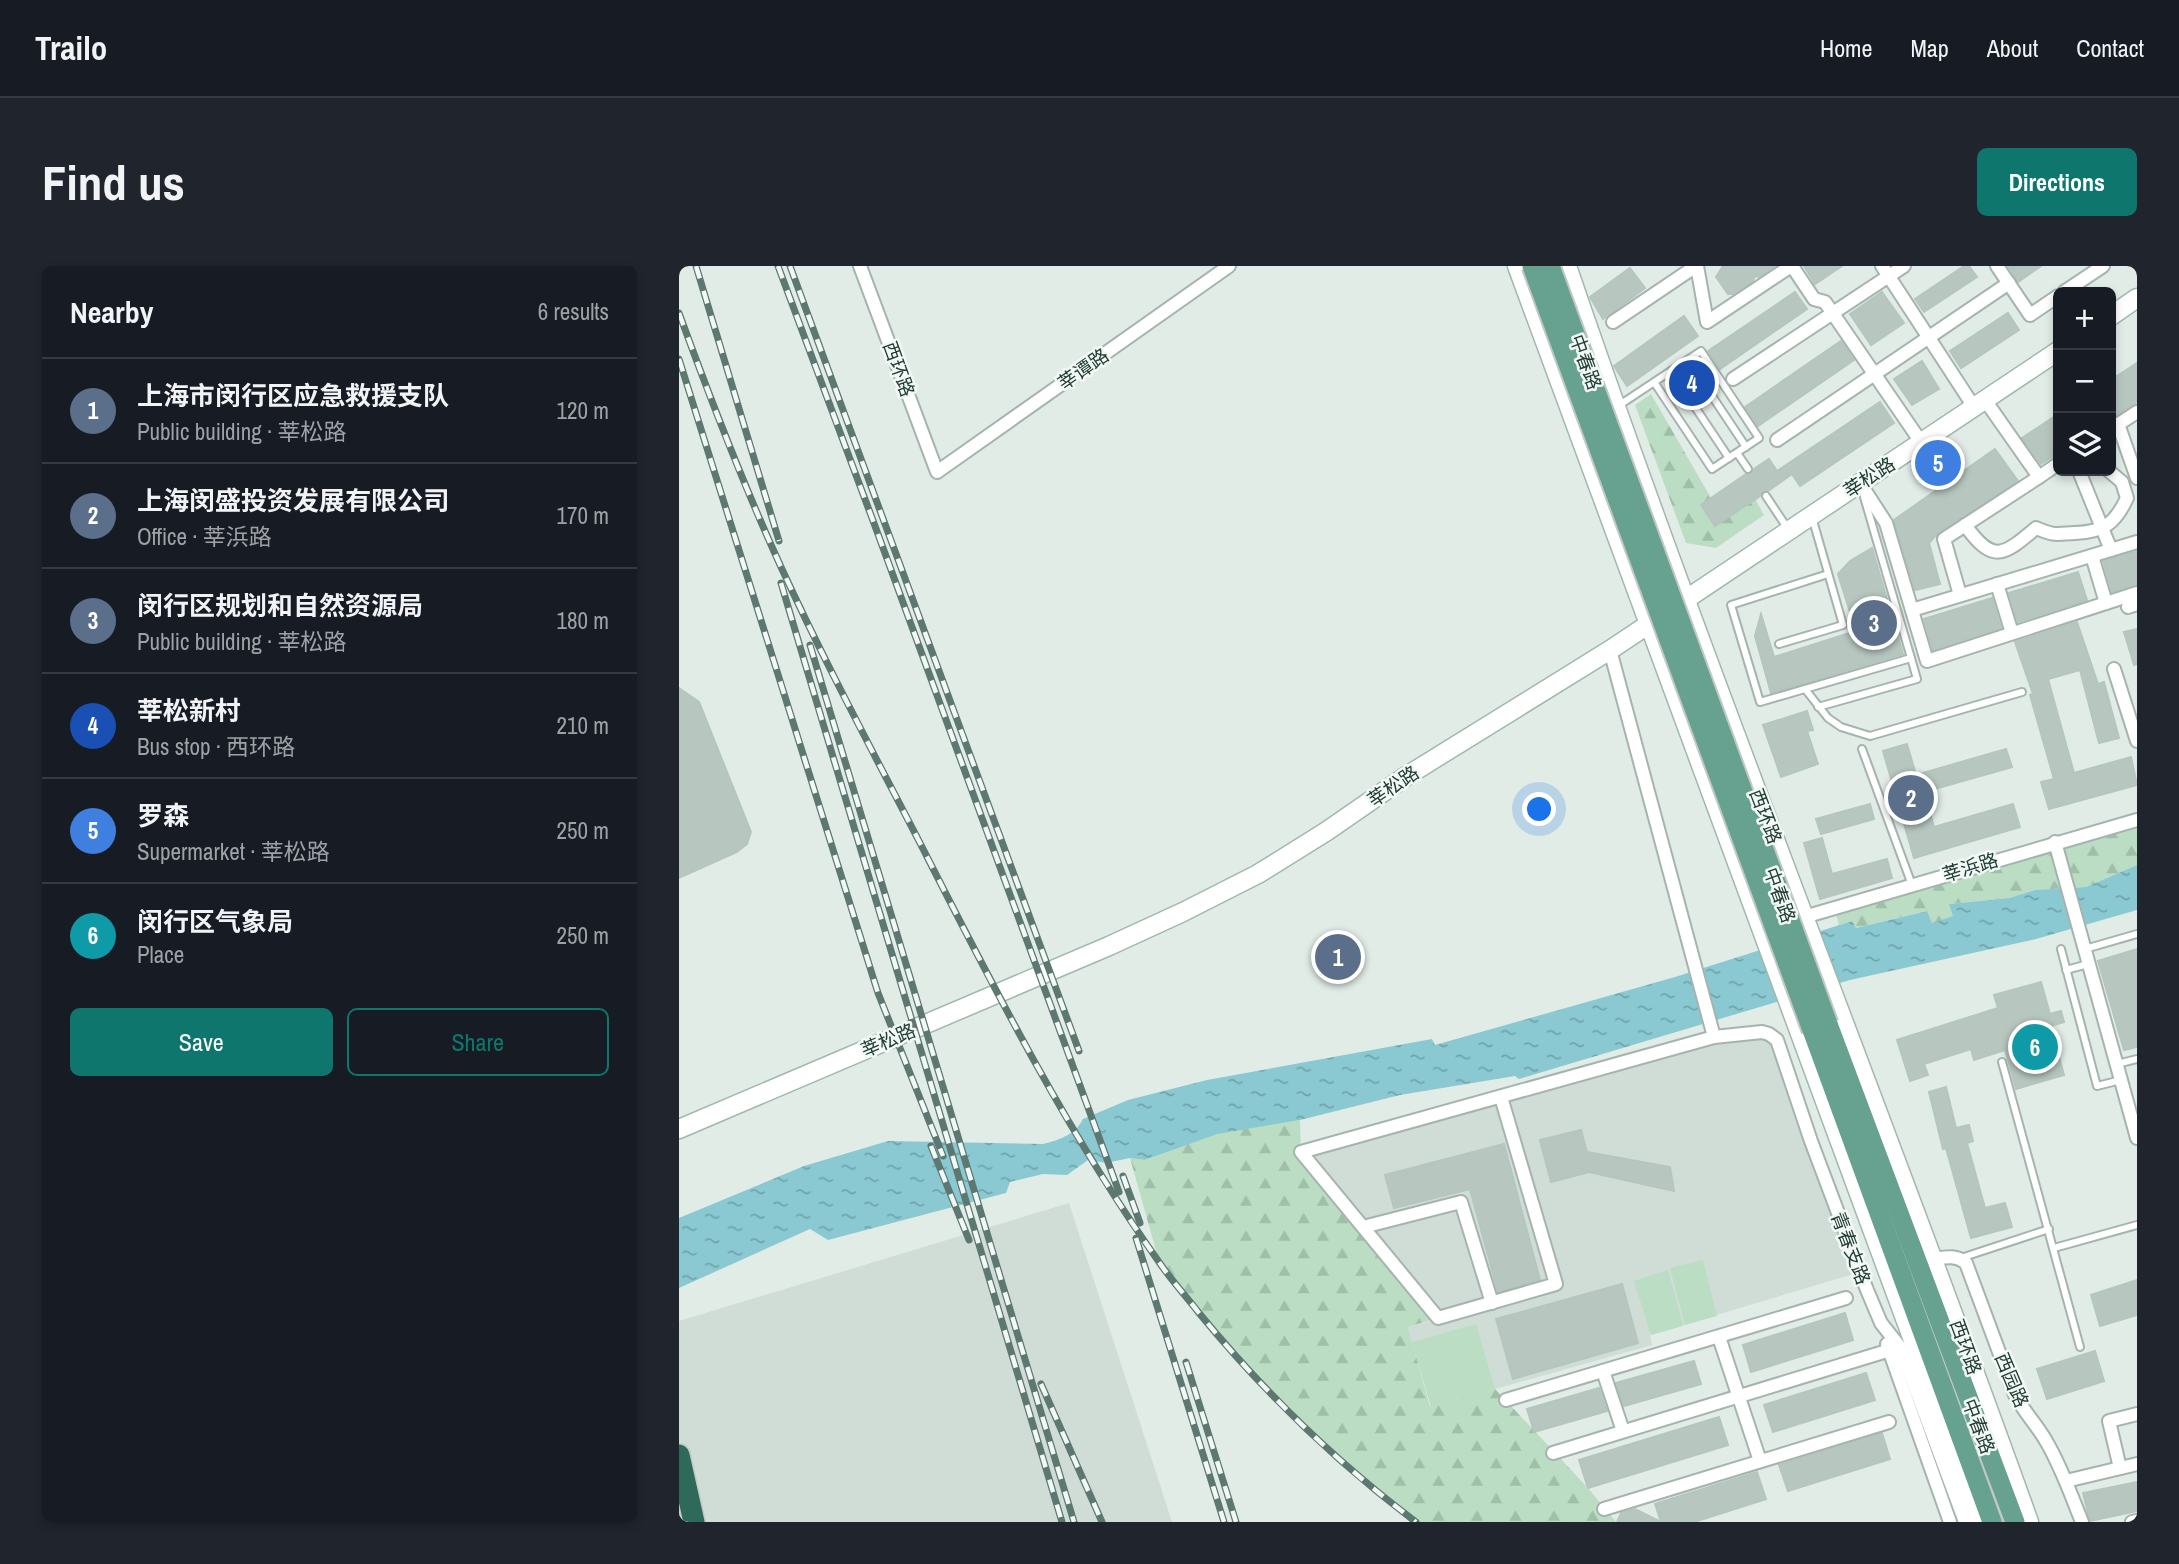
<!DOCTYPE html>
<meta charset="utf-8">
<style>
:root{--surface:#171b24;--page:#20242c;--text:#f1f3f6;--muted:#9ea1a6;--line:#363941;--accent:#0f766e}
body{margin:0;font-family:"Archivo Narrow","Noto Sans SC",sans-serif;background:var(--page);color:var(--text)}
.controls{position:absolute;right:21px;top:21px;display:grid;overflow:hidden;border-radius:10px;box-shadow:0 4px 10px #0003}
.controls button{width:63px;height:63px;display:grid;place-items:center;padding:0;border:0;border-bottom:2px solid var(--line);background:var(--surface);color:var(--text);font:35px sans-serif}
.you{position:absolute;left:861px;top:544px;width:24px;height:24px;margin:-18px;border:5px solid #fff;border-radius:50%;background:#1a73e8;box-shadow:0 0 0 10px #1a73e833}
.badge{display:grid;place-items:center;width:46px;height:46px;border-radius:50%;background:var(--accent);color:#fff;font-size:23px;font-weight:700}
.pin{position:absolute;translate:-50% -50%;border:4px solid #fff;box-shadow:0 2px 7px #0006}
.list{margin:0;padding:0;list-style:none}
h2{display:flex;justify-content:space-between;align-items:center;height:91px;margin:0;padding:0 28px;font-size:30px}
h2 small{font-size:23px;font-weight:400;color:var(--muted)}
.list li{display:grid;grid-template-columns:46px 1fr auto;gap:21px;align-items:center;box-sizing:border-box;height:105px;padding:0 28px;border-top:2px solid var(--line)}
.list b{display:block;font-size:26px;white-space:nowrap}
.list p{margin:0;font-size:23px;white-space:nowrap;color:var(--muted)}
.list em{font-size:23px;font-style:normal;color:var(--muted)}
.actions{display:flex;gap:14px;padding:21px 28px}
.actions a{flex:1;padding:16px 0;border:2px solid var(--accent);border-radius:10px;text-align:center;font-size:24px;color:var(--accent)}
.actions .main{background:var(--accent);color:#fff}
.icon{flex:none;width:38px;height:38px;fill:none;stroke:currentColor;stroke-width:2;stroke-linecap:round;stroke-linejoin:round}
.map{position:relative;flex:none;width:1458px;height:1256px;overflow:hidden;border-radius:10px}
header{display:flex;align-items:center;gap:42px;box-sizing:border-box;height:98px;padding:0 35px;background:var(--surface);border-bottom:2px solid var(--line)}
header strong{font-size:33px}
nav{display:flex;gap:38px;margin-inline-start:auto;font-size:24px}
.intro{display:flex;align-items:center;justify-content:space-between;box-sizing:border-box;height:168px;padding:0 42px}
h1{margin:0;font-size:49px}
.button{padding:18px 32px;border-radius:10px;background:var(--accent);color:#fff;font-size:24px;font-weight:700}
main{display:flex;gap:42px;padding:0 42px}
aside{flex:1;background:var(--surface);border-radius:10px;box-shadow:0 4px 10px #0003}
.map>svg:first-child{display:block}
.built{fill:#d0dcd6}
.grass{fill:#bbddc3}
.forest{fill:url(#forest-firs)}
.water{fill:url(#water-ripples)}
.building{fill:#b7c7c0;stroke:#b4c6be;stroke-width:2}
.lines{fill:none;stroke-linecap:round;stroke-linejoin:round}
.lane-casing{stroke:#a5b4ae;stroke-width:10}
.street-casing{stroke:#a5b4ae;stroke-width:16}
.secondary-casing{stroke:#a0b8ae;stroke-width:21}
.primary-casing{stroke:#c1c9c6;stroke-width:23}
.highway-casing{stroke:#c1c9c6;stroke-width:24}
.lane{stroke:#fff;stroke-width:6}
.street{stroke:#fff;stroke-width:12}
.secondary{stroke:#fff;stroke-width:18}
.primary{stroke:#67a190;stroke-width:19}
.highway{stroke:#2e695a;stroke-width:21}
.rail-casing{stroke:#5c7870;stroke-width:7}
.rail{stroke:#f2f8f5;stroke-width:4.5;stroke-dasharray:13;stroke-linecap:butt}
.primary-bridge-casing{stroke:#c1c9c6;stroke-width:23;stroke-linecap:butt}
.primary-bridge{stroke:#67a190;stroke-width:19}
.labels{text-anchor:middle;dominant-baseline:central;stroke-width:5;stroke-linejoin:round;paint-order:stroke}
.street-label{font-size:19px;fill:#223d34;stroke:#f2f8f5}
</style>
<header>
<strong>Trailo</strong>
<nav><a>Home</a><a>Map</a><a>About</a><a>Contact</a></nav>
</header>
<div class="intro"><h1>Find us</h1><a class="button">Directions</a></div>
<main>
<aside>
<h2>Nearby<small>6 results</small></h2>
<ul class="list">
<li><span class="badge" style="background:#5c6f8a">1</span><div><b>上海市闵行区应急救援支队</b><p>Public building · 莘松路</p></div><em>120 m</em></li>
<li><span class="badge" style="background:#5c6f8a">2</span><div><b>上海闵盛投资发展有限公司</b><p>Office · 莘浜路</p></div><em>170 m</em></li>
<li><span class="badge" style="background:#5c6f8a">3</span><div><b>闵行区规划和自然资源局</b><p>Public building · 莘松路</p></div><em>180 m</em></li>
<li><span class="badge" style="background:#1a4fb4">4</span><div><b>莘松新村</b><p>Bus stop · 西环路</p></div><em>210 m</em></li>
<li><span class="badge" style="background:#3f7fe0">5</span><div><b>罗森</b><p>Supermarket · 莘松路</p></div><em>250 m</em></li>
<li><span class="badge" style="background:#0f9aa8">6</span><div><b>闵行区气象局</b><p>Place</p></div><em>250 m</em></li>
</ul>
<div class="actions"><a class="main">Save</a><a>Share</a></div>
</aside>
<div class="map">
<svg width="1458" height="1256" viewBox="0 0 1458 1256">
<defs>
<pattern id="forest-firs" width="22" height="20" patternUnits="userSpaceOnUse" patternTransform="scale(1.75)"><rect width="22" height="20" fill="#bbddc3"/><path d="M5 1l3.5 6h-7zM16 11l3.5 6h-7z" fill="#a0bfa8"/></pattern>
<pattern id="water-ripples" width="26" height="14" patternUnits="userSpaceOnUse" patternTransform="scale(1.75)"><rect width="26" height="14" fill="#8ac9d1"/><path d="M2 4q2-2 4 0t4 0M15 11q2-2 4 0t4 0" fill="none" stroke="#70a4aa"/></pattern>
</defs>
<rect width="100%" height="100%" fill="#e2ece7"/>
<g class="built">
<polygon points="1090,768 1181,1006 971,1069 973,1079 752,1141 729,1061 758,1053 622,886 1035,771"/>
<polygon points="390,937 493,1256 0,1256 0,1055"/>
</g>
<g class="grass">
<polygon points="1024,994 1038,1050 1006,1059 991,1002"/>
<polygon points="989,1004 1004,1060 972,1069 955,1015"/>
<polygon points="797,1058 816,1123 752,1141 733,1076"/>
</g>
<g class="forest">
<polygon points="972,128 1032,232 1022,239 1036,260 1076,233 1085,249 1037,282 1007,277 956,139"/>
<polygon points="1458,551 1458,599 1407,621 1356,624 1330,632 1270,638 1275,650 1253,657 1247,645 1177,662 1172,655 1160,659 1155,642"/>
<polygon points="621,854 622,886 759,1052 729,1061 751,1141 816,1123 909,1222 937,1256 737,1256 693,1223 621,1157 555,1089 481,999 451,892 467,894 538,867"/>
</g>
<path class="water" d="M 1458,599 L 1458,644 L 1357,673 L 1171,714 L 840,813 L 836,810 L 721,829 L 621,854 L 538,868 L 466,894 L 451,892 L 427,897 L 409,894 L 388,909 L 364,908 L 331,916 L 327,927 L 149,974 L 131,963 L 0,1022 L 0,952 L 125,900 L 209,875 L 364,878 C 380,874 396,869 404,853 L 449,834 L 528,814 L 753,773 L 756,779 L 996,711 L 1173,655 L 1177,662 L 1248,645 L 1253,657 L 1274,650 L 1270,638 L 1330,632 L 1356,624 L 1407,621 Z"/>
<g class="building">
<polygon points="1044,0 1096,0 1080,11 1076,10 1074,15 1054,28 1049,28 1037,11"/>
<polygon points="1125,0 1163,0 1136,18"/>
<polygon points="1285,0 1290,0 1298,11 1245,46 1236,33"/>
<polygon points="1329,0 1362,0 1339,16"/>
<polygon points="951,2 966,22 924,53 911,31"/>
<polygon points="1116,26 1128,43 1041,103 1029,85"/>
<polygon points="1203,26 1225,57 1192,79 1171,48"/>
<polygon points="1329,47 1340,64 1282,102 1271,85"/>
<polygon points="1005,50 1019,70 948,120 935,100"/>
<polygon points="1162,75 1175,94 1079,160 1066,141"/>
<polygon points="1243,95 1260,123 1233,139 1215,113"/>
<polygon points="1458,97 1458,136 1432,153 1432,114"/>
<polygon points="1201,136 1215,157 1121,220 1113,208 1089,225 1083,226 1081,230 1036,260 1022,239 1067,208 1072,208 1075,203 1090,193 1098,205"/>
<polygon points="1379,148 1379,187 1362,198 1343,172"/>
<polygon points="1316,183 1339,215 1260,266 1250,277 1261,318 1236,324 1215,254"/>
<polygon points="1193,282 1224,388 1092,427 1076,370 1082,348 1095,391 1177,365 1159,308 1171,295"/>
<polygon points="1458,285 1458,318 1433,326 1424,295"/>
<polygon points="1399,306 1408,334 1339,356 1330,327"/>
<polygon points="1313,332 1322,362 1254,384 1245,353"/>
<polygon points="1398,356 1419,418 1425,416 1440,472 1420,477 1401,404 1369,413 1395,507 1452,491 1458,519 1370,543 1362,516 1375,513 1351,429 1354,428 1336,376"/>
<polygon points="1458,363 1458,398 1455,399 1445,366"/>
<polygon points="0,422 20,436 72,566 68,578 58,586 0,612"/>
<polygon points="1128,445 1134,464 1128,465 1139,498 1102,511 1084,459"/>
<polygon points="1228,478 1237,509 1327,483 1333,501 1245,526 1255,561 1334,538 1341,561 1235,592 1204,485"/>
<polygon points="1191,538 1195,553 1142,568 1137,553"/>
<polygon points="1143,572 1153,608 1208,593 1213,612 1141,633 1125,577"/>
<polygon points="1458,683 1458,781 1445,784 1419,695"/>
<polygon points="1362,716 1371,748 1382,745 1385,756 1358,764 1365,791 1379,787 1385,809 1337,823 1326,784 1295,794 1292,783 1245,798 1249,809 1231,815 1218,774 1319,742 1315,729"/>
<polygon points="1267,821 1277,862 1290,859 1294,875 1288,877 1306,942 1326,937 1333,961 1292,972 1267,882 1264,883 1250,826"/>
<polygon points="902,864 908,886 991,901 995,925 910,906 872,916 861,874"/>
<polygon points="825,878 861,1014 819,1026 791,923 715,942 706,909"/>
<polygon points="1458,1014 1458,1049 1421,1060 1412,1029"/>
<polygon points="943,1018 959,1077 834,1113 817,1053"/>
<polygon points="1166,1047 1174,1074 1072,1106 1064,1079"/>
<polygon points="1416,1085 1425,1115 1368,1133 1358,1103"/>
<polygon points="1015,1095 1022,1118 945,1140 937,1117"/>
<polygon points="1187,1107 1196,1134 1094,1166 1085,1139"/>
<polygon points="920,1122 928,1145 855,1166 848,1143"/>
<polygon points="1040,1151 1049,1179 909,1222 900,1194"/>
<polygon points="1203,1167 1211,1193 1109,1225 1100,1199"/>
<polygon points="1078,1206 1087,1233 1015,1256 938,1256 942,1247 956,1243 982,1256 976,1238"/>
<polygon points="1458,1216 1458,1245 1411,1255 1404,1227"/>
</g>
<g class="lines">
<g class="lane-casing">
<g id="lane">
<polyline points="1009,94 1067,181"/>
<polyline points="992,105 1050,192"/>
<polyline points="939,140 1022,85 1080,172 1033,203 975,116"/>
<polyline points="1058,187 1069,203"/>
<polyline points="1087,230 1109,263"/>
<polyline points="1149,308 1052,339 1081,436 1232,392 1185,231"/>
<polyline points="1100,378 1164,359 1133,251"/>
<polyline points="1126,423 1149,452 1162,461 1191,470 1343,426"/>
<polyline points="1139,441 1238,413 1232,392"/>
<polyline points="1183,483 1233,619"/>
<polyline points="1382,683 1418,820 1442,814"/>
<polyline points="1406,683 1458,668"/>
<polyline points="1387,704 1409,698"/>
<polyline points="1323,796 1401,1081"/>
<polyline points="1438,798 1458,793"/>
<polyline points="1375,982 1458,959"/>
<polyline points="1282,992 1370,963"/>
</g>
</g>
<g class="street-casing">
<g id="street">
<polyline points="181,0 258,206 550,0"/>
<polyline points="1018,0 1028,56 1112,0"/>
<polyline points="1113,0 1135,33 1146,36 1242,176"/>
<polyline points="1203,0 1295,141"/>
<polyline points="1318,0 1351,49 1379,30"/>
<polyline points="1385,26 1424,0"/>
<polyline points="934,56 1017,0"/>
<polyline points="1054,113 1225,0"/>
<polyline points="1306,134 1360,211 1379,198"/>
<polyline points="1439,158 1458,212"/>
<polyline points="1432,163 1458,146"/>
<polyline points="1098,174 1330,17"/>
<polyline points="1400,205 1432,284"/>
<polyline points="1181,217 1207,257 1248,395 1458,327"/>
<path d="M 1286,259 C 1314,298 1324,290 1357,262 C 1376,270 1376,268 1396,267 C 1424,266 1436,258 1448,232 L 1443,216 L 1430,205"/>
<polyline points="1413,290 1427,337"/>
<polyline points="1318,318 1333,367"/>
<polyline points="1281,329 1265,273 1360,211"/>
<polyline points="1449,341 1458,338"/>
<polyline points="1233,344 1458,276"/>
<polyline points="931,384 1035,771 1083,766 1090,768 1098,774 1132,875 1188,1024 1202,1057 1221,1081 1286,1256"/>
<polyline points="1435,403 1458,475"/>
<polyline points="1376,576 1458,872"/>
<polyline points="1125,651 1458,554"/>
<polyline points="822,831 877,1018 759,1052 622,886 1035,771"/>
<polyline points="684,961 782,936 813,1037"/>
<path d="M 1255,993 C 1268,991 1277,989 1287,997 L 1336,1129 C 1345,1146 1358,1159 1367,1175 C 1382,1200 1392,1229 1403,1256"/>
<polyline points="1040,1071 1081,1195"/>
<polyline points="1208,1078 1271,1256"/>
<polyline points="924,1105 944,1165"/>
<polyline points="827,1134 1167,1032"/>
<polyline points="874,1187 1221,1081"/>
<polyline points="1441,1202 1430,1155 1458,1148"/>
<polyline points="1387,1215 1458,1198"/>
<polyline points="925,1243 1210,1156"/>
<polyline points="1453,1256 1458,1255"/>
</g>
</g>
<g class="secondary-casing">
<g id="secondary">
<polyline points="838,0 1301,1256"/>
<path d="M 888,0 C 1032,422 1200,836 1350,1256"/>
<polyline points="1432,50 1458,32"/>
<polyline points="0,863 430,680 504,646 579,608 648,565 726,511 931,384 1379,85"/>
</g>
</g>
<g class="primary-casing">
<g id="primary">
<polyline points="1149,758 1336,1256"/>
<polyline points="1133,764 1313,1256"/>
</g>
</g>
<g class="highway-casing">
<polyline id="highway" points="0,1189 15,1256"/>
</g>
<use href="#lane" class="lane"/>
<use href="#street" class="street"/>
<use href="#secondary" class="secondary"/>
<use href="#primary" class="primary"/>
<use href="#highway" class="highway"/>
<g class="rail-casing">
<g id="rail">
<polyline points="17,0 100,275"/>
<polyline points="99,0 196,260 440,926"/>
<polyline points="111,0 400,785"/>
<path d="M 0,47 C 31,132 64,218 102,301 C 145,395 194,486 241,577 C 314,720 387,865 480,996 C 492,1014 507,1030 520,1047 C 584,1125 656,1195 737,1256"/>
<polyline points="0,93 199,727 264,890"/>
<polyline points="102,317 383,1256"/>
<polyline points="131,379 395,1256"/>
<polyline points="252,880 290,974"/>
<polyline points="444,910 461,957"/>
<polyline points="457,972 545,1256"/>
<polyline points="507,1096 557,1256"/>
<polyline points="362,1118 423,1256"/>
</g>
</g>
<use href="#rail" class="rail"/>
<g class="primary-bridge-casing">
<g id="primary-bridge">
<polyline points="853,0 1133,764"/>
<polyline points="871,0 1149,758"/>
</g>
</g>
<use href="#primary-bridge" class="primary-bridge"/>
</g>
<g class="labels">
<g class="street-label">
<text transform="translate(907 96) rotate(70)">中春路</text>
<text transform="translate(220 103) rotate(70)">西环路</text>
<text transform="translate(404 103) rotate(-35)">莘谭路</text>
<text transform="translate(1190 211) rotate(-33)">莘松路</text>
<text transform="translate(714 520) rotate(-34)">莘松路</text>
<text transform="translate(1087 550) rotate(69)">西环路</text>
<text transform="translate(1291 601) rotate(-17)">莘浜路</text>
<text transform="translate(1101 629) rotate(70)">中春路</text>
<text transform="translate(209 774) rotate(-23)">莘松路</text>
<text transform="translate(1172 982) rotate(69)">青春支路</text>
<text transform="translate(1287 1081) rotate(70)">西环路</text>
<text transform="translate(1333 1114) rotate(67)">西园路</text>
<text transform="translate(1300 1160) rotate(69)">中春路</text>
</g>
</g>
</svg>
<div class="controls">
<button>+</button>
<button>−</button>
<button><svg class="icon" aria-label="layers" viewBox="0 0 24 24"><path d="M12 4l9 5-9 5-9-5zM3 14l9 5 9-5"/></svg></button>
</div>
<div class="you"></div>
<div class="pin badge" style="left:659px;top:691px;background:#5c6f8a">1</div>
<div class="pin badge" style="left:1232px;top:532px;background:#5c6f8a">2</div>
<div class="pin badge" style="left:1195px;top:357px;background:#5c6f8a">3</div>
<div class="pin badge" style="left:1013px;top:117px;background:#1a4fb4">4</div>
<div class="pin badge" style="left:1259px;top:197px;background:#3f7fe0">5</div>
<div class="pin badge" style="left:1356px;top:781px;background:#0f9aa8">6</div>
</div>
</main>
